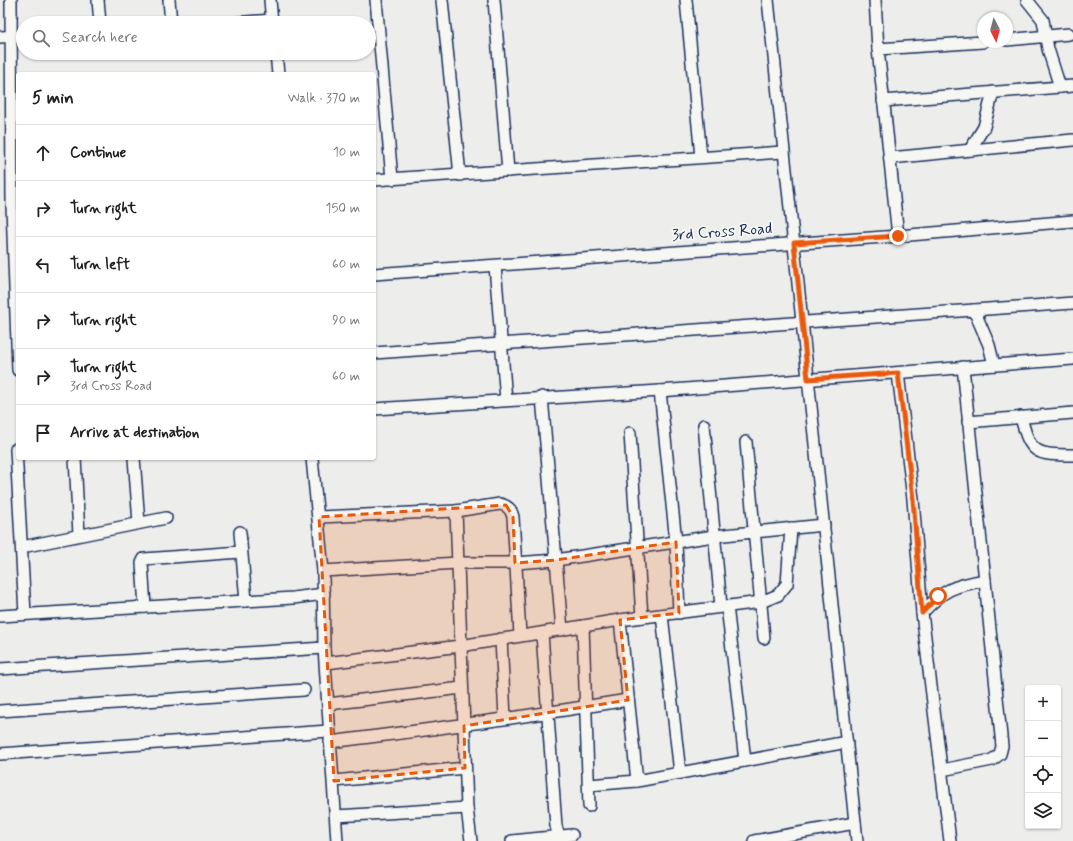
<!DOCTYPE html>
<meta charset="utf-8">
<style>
:root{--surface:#fff;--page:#f6f6f6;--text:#222;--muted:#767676;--line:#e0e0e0}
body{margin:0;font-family:Mynerve,sans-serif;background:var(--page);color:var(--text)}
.controls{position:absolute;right:12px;bottom:12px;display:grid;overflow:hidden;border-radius:4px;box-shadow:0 1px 3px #0004}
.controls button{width:36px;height:36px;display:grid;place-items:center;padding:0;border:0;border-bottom:1px solid var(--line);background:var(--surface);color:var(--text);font:20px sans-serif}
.compass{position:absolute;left:977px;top:12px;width:36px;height:36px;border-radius:50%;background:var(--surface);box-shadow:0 1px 3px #0004;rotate:174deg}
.stop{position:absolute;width:12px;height:12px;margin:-9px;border:3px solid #ea580c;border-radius:50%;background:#fff}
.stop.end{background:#ea580c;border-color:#fff;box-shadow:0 1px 4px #0008}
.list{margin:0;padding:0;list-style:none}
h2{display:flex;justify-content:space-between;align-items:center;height:52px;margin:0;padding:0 16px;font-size:17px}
h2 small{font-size:13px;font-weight:400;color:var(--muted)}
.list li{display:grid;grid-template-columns:26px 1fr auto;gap:12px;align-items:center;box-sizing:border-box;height:56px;padding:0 16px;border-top:1px solid var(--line)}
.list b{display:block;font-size:15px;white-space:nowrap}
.list p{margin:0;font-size:13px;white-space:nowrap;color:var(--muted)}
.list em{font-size:13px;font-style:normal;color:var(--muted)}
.icon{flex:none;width:22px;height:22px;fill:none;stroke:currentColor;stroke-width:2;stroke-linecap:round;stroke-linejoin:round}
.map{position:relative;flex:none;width:1073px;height:841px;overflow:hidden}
.search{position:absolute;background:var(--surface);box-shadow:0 1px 3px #0004;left:16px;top:16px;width:360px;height:44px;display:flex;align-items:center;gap:10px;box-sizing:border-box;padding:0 14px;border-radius:22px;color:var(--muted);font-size:15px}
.panel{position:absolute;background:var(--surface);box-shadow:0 1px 3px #0004;left:16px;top:72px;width:360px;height:388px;border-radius:4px}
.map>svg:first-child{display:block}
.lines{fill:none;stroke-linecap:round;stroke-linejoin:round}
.minor-casing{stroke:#1b2f5e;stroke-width:14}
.minor{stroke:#f6f6f2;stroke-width:11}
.route{stroke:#ea580c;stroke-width:5}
.marked{fill:#e8590c;fill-opacity:0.2;stroke:#e8590c;stroke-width:3;stroke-dasharray:8 5;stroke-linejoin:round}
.labels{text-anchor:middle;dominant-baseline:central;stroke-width:3.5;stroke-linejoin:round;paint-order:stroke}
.street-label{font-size:16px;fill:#1b2f5e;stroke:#f6f6f2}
</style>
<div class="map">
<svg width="1073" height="841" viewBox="0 0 1073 841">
<rect width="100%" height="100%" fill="#edeeec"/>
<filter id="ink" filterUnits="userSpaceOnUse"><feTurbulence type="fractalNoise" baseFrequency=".025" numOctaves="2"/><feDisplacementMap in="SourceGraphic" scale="8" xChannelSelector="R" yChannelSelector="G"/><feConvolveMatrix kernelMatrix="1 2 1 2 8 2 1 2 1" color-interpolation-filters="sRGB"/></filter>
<g filter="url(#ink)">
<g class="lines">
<g class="minor-casing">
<g id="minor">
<polyline points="11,0 12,206 18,370"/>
<polyline points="98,0 100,23"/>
<polyline points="169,0 171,23"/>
<polyline points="270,0 272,23"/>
<polyline points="376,0 392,179"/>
<polyline points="442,0 460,175"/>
<polyline points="494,0 508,171"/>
<polyline points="686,0 701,157"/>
<polyline points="768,0 857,841"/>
<polyline points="875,0 878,49 898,236"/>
<polyline points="1027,0 1043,20 1048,49 1060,87"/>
<polyline points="233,23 272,20"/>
<polyline points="0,37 23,36"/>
<polyline points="1007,40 1069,34"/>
<polyline points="878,49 983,42"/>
<polyline points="276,53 278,74"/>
<polyline points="883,101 1073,86"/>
<polyline points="970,150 984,127 993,92"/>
<polyline points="890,158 1073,140"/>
<polyline points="374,180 783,152"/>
<polyline points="495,266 506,400"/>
<polyline points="374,274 898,236 1073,221"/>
<polyline points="974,310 989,345 994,365"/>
<polyline points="374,353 1073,303"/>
<polyline points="898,373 913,499 922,613 950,841"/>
<polyline points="660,391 676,542 679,613"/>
<polyline points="542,397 562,630"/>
<polyline points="374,409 660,391 1073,359"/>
<path d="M 1021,417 C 1030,454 1036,455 1073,455"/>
<polyline points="968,422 1073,413"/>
<polyline points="704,425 721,606"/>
<polyline points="630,433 642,617"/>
<polyline points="746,442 764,638"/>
<polyline points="16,449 25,614"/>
<polyline points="75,458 79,535"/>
<polyline points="134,458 139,523"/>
<polyline points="312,458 323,571 324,648 337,841"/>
<polyline points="456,511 467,808 471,841"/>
<path d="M 319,517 L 456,511 L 500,504 C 508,506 511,509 513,517 L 520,635"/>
<polyline points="240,532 246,601"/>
<polyline points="22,547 166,518"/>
<polyline points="323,571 458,563 515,563 556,560 714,536 824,525"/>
<polyline points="727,606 745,761"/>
<polyline points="145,607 142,563 144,559 241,552"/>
<path d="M 922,613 C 944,589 953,586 985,580"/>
<polyline points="662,615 680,773"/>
<polyline points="0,616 293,598 324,594"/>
<polyline points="620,620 637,781"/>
<polyline points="583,626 589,806"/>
<polyline points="542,634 556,826 560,841"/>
<polyline points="501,639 505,718"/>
<polyline points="326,663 460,646 620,620 761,602 778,595 787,584 791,528"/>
<polyline points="0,669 324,648"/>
<polyline points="328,704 462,688"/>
<polyline points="0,711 304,690"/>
<path d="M 330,742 C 430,730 529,716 628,700"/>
<polyline points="0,754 329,731"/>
<polyline points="942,770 992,760 1000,754 1002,746 963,367"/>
<polyline points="334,781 465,768"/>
<polyline points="589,785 637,781 847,742"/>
<polyline points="336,816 467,808"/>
<polyline points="512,841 572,835"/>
<polyline points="754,841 855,823"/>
</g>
</g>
<use href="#minor" class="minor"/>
</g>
</g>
<g class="lines" filter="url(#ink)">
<polyline class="route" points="898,236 794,243 808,379 898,373 913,499 922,613 938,596"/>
</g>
<path class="marked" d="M 506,505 L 513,517 L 515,563 L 556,560 L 676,542 L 679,613 L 620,620 L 628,700 L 464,726 L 465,768 L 334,781 L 319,517 Z"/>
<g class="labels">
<g class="street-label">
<text transform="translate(722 232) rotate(-4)">3rd Cross Road</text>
</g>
</g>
</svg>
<div class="controls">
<button>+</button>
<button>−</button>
<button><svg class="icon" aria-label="locate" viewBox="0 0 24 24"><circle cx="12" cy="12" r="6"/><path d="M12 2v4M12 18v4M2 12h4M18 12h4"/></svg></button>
<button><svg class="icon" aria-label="layers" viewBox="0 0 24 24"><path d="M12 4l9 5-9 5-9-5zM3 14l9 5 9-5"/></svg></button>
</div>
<svg class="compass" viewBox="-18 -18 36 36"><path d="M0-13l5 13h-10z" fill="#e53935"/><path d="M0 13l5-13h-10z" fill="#767676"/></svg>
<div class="stop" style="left:938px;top:596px"></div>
<div class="stop end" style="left:898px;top:236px"></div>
<div class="search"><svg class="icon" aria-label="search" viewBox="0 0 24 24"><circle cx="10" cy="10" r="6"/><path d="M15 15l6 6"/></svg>Search here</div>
<section class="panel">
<h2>5 min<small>Walk · 370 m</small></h2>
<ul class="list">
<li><svg class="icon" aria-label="ahead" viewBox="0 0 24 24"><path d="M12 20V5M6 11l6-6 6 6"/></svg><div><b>Continue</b></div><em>10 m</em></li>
<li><svg class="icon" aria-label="right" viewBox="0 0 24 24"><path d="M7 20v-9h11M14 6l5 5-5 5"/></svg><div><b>Turn right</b></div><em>150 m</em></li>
<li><svg class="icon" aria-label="left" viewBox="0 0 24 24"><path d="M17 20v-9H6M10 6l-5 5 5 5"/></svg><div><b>Turn left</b></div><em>60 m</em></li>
<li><svg class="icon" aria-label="right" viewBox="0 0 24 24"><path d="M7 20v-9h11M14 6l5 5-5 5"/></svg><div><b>Turn right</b></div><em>90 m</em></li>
<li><svg class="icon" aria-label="right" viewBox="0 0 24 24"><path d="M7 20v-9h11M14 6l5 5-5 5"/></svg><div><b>Turn right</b><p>3rd Cross Road</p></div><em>60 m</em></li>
<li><svg class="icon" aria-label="arrive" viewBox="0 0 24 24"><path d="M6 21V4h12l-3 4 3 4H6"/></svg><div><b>Arrive at destination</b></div></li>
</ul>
</section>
</div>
